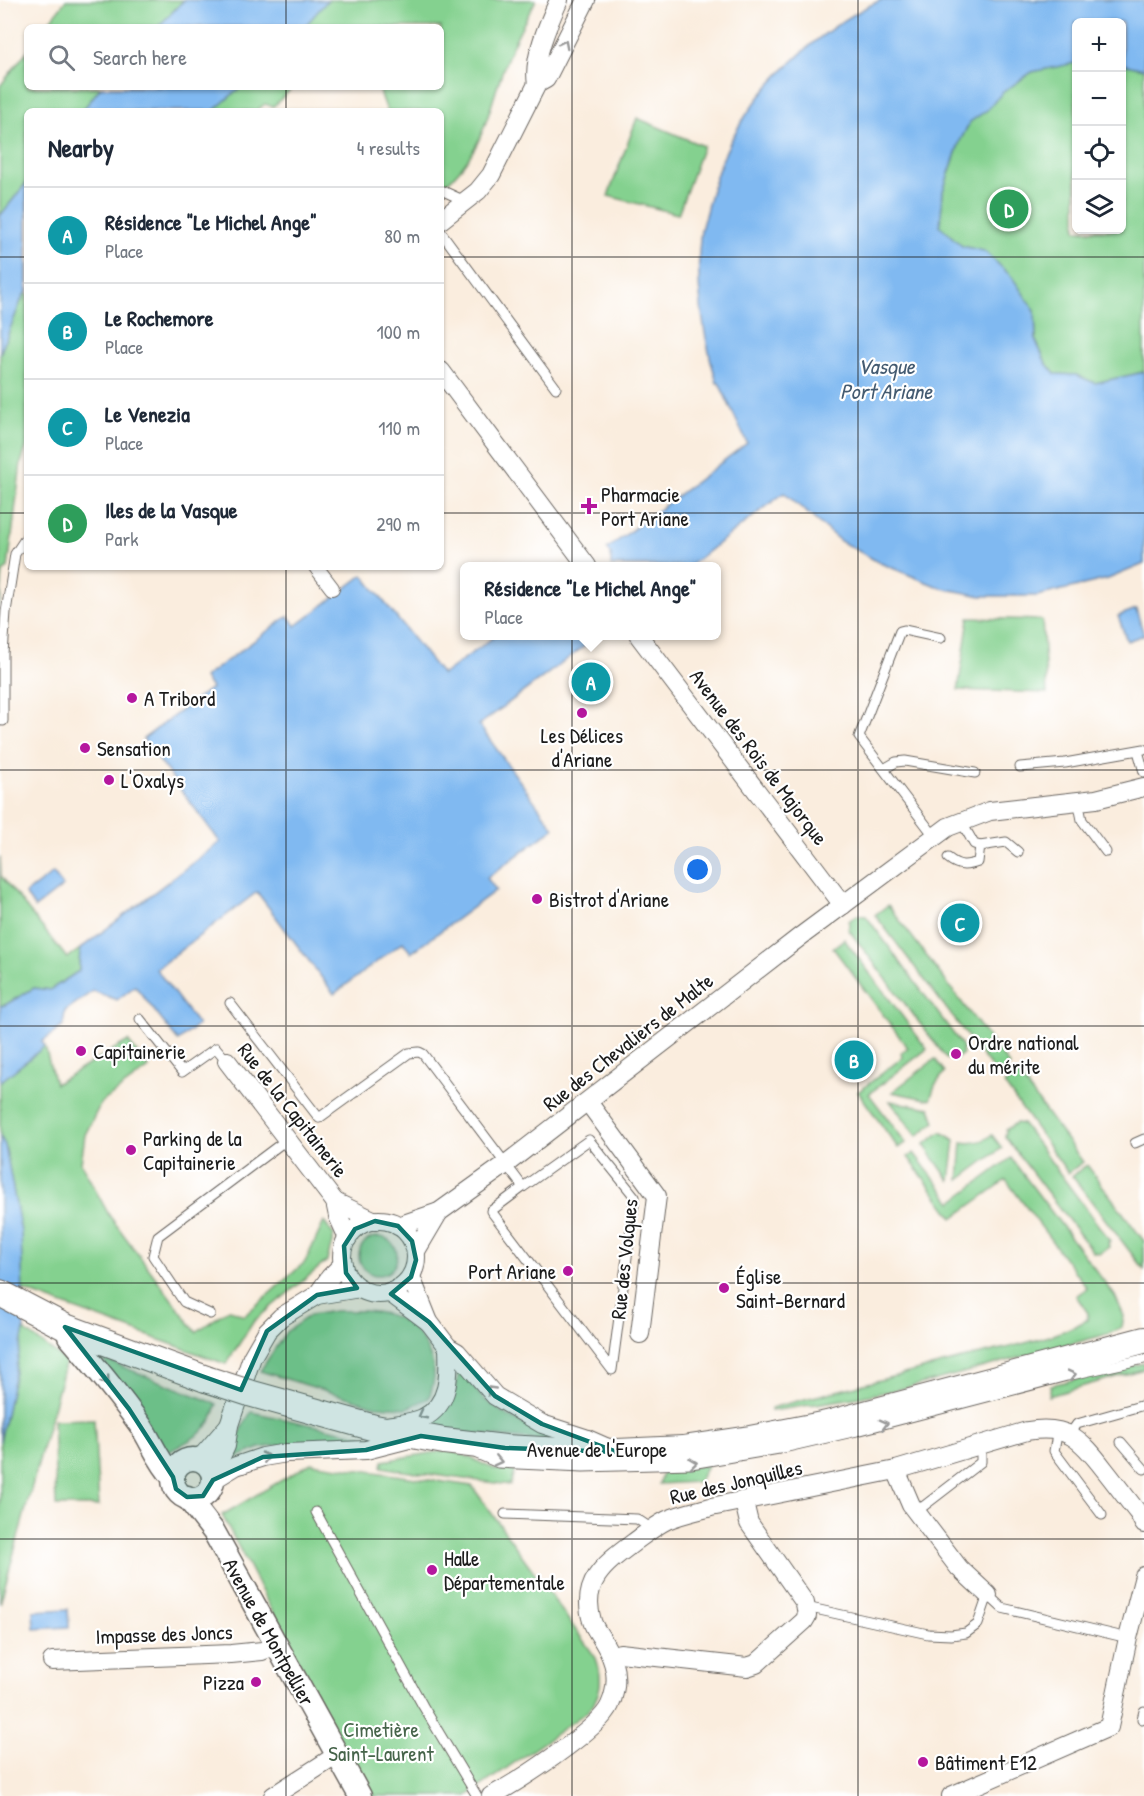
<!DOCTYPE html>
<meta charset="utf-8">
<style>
:root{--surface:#fff;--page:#f6f6f7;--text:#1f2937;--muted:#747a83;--line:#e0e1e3;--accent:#b5179e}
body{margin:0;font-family:"Patrick Hand",sans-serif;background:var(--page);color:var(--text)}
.controls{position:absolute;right:18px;top:18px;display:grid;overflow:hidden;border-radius:9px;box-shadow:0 2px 4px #0004}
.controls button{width:54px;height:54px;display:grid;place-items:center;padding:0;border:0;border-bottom:2px solid var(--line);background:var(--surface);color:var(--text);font:30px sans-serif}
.you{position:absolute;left:698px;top:870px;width:21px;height:21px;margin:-15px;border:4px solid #fff;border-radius:50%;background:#1a73e8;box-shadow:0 0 0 9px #1a73e833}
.badge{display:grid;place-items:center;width:39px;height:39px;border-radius:50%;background:var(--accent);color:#fff;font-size:20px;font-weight:700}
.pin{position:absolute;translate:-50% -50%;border:3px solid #fff;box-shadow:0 2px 6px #0006}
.popup{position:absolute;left:460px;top:562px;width:261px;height:78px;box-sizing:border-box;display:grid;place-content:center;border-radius:9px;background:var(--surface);filter:drop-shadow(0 2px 4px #0005);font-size:20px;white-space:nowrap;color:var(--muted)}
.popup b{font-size:22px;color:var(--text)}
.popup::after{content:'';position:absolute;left:50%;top:100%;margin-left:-12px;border:12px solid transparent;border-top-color:var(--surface)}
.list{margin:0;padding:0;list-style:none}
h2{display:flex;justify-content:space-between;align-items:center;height:78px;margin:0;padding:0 24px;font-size:26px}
h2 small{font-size:20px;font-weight:400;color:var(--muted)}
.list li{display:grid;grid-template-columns:39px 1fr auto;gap:18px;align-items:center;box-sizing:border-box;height:96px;padding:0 24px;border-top:2px solid var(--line)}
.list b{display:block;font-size:22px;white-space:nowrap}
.list p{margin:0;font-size:20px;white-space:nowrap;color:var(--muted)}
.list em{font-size:20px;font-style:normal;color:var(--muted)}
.icon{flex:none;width:33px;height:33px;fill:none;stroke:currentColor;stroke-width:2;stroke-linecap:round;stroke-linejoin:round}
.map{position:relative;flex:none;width:1144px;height:1796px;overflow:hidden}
.search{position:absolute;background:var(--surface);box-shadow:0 2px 4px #0004;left:24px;top:24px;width:420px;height:66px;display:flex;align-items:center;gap:15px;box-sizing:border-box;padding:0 21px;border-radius:9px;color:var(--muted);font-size:22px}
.panel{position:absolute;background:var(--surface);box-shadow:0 2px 4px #0004;left:24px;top:108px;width:420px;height:462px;border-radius:9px}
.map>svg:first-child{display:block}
.green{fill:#84d18f;stroke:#507656;stroke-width:1.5}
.water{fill:#80b9f1;stroke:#4e6a86;stroke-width:1.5}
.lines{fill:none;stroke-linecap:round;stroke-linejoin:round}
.service-casing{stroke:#6a6560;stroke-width:11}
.pedestrian-casing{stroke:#6a6560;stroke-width:16}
.minor-casing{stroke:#6a6560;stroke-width:20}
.tertiary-casing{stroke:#6a6560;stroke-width:25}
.secondary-casing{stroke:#6a6560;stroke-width:28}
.service{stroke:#fff;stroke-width:9}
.pedestrian{stroke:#fff;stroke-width:14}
.minor{stroke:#fff;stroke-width:18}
.tertiary{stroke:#fff;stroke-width:22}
.secondary{stroke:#fff;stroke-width:26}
.secondary-bridge-casing{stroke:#6a6560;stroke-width:28;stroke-linecap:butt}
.secondary-bridge{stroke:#fff;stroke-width:26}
.oneway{stroke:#999}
.marked{fill:#0f766e;fill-opacity:0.2;stroke:#0f766e;stroke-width:4.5;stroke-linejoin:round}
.grid{fill:none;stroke:#1c1c1c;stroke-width:1.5;stroke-opacity:0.55}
.poi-dot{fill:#b5179e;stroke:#fff;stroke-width:2}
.labels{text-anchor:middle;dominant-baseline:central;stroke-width:4.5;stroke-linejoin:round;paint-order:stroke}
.poi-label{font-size:21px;fill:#1c1c1c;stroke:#fff;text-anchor:start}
.street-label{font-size:21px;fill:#1c1c1c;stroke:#fff}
.park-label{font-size:21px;fill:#46644a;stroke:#fff}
.water-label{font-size:22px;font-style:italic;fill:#445b71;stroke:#fff}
</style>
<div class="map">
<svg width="1144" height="1796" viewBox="0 0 1144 1796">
<rect width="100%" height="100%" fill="#fff"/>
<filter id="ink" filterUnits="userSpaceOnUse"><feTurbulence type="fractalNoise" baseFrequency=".0167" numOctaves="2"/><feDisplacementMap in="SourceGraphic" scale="12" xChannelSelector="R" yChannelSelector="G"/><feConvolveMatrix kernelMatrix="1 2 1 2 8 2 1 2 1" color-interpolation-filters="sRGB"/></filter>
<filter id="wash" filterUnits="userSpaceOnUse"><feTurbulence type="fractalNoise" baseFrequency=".008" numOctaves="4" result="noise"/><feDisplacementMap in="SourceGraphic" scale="24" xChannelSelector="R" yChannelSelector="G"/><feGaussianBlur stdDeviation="1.35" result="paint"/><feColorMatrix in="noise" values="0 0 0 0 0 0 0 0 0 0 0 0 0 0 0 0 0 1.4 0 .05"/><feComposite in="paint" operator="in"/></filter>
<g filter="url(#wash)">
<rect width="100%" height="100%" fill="#faedde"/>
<g class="green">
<polygon points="66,0 184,0 158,27 45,27"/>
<path d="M 327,0 L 536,0 C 527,18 516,35 509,54 C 487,106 489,149 441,188 L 441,111 L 387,111 L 379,89 L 379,87 L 441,87 L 441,27 L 304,27 Z"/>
<polygon points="27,51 27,87 101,87 82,111 27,111 27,182 0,216 0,86"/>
<polygon points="1072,63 1076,63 1076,230 1122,230 1122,64 1144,69 1144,372 1095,383 1076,375 1055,374 1046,363 1036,341 1035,311 984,252 962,246 940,226 943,191 960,141 970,122 987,110 1002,93 1032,72"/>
<polygon points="241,87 293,87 273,107 265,104 256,111 213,111"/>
<polygon points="637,118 703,146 678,214 608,196"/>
<polygon points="27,292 27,445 21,463 8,568 3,572 0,606 0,354 23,296"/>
<polygon points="969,618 1042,620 1047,693 958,690"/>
<polygon points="0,857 1,876 67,958 80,949 79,971 50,990 34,988 5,1005 0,1006"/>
<polygon points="888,905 1010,1066 997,1075 875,915"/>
<polygon points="857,915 866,916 964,1048 962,1049 963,1054 954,1060 947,1059 848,929 850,926 849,921"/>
<polygon points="844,939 927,1049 869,1094 906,1143 898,1148 858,1092 903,1057 901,1053 908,1048 833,948"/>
<polygon points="128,1041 149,1068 101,1103 85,1135 81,1163 109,1215 196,1332 229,1309 244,1316 305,1262 324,1222 334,1235 327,1261 254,1321 226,1364 22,1290 21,1232 5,1145 0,1136 0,1082 45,1046 55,1084"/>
<polygon points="935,1059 945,1072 935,1085 930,1100 892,1092"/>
<polygon points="1018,1074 1083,1162 1068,1173 1004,1084"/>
<polygon points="890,1101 930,1108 935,1122 917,1136"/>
<polygon points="1016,1123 1023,1124 1110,1241 1108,1242 1109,1247 1100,1253 1093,1252 1005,1137 1006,1130"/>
<polygon points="941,1132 955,1140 950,1181 924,1145"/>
<path d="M 992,1135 L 1002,1148 L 959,1180 L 962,1142 C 974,1144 983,1142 992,1135 Z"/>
<path d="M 914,1153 L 952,1202 L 1011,1158 L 1115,1296 L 1124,1316 L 1122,1327 L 1108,1334 L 914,1386 L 861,1397 L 771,1411 L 771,1408 C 838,1390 906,1374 973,1356 C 1011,1346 1052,1339 1087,1320 L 1088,1313 L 1076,1296 L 1087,1288 L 1006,1180 L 953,1218 L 908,1157 Z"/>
<polygon points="1087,1165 1144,1241 1144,1270 1072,1176"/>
<circle cx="378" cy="1256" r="19"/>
<path d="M 335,1311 C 374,1310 408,1309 427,1349 C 436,1369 436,1377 429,1398 L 407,1408 L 376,1406 L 260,1371 L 286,1332 L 310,1315 Z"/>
<polygon points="24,1330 66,1361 0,1604 0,1442"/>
<path d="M 103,1360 L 108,1361 L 217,1404 C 210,1435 190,1439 165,1454 Z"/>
<polygon points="1144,1363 1144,1369 1049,1396 1051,1385"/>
<path d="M 459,1365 C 467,1376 474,1390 484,1399 C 509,1420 539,1433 569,1443 L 425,1429 C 448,1409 458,1396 459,1365 Z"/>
<polygon points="251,1412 364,1436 321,1447 287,1444 260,1448 230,1460 243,1426"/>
<polygon points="94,1419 99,1506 56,1506 53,1420"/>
<polygon points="448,1450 464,1455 494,1469 515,1470 510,1485 403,1471 382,1467 383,1461"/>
<path d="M 311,1463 L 472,1486 L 596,1658 C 603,1678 602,1695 588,1711 L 467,1796 L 368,1796 L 222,1515 Z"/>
<polygon points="708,1465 698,1482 659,1484 664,1469"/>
</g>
<g class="water">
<polygon points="184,0 328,0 304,27 158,27"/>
<path d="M 881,0 L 1144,0 L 1144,69 L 1122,64 L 1122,22 L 1076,22 L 1076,63 L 1032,72 L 1002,93 L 987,110 L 970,122 L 960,141 L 943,191 L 940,226 L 962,246 L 984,251 L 1012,277 L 1035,311 L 1036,341 L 1046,363 L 1055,374 L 1076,375 L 1095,383 L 1144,372 L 1144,564 L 1108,579 L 1037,596 L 981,596 L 941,588 L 880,563 L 840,541 L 784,493 L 689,566 L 611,566 L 611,554 L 607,549 L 747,443 L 719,383 L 717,383 C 715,375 712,366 710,357 C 701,319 696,278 700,239 C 700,228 705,218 707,208 C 714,179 725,148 741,123 C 772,73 827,25 881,0 Z"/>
<polygon points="101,87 241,87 213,111 82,111"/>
<polygon points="27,182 27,292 23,296 0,354 0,216"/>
<polygon points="363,575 442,675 495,636 598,636 479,725 554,828 487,878 496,890 411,953 403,942 334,994 257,892 156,969 198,1025 178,1041 135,986 117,1000 93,991 65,1011 63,1026 42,1042 45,1046 0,1082 0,1006 5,1005 34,988 50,990 79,971 80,949 220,842 143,739 211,688 204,678 206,676 288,616 296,626"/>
<polygon points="1136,609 1144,635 1127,641 1118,616"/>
<polygon points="53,873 63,886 35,908 25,894"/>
<polygon points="0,1136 5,1145 21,1232 24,1330 0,1442"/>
<polygon points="68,1609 69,1627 34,1629 33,1611"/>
</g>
</g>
<g filter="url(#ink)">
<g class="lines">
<g class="service-casing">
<g id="service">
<polyline points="441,190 465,201"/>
<polyline points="441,232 556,388"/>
<polyline points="3,721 3,654 6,612 15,554 27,536"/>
<polyline points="1138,751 1144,772"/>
<polyline points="1020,767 1065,763 1144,749"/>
<polyline points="884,769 896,762 905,761 975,773"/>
<polyline points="1078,800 1082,820 1106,852"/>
<polyline points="961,821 974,844 980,846 1006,842 1018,852"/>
<polyline points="935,837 859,737 900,631 904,630 941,638"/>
<path d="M 948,858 C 959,867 966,866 978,862 L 980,846"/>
<polyline points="230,1003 319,1118 409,1053 419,1052 423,1054 523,1187 589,1140 635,1197 612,1370 491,1211 523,1187"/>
<polyline points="140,1019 182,1072 216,1048 227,1061"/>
<polyline points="1135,1143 1144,1139"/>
<polyline points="210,1314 184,1302 153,1256 158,1236 286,1140"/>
<polyline points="1058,1430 1054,1451 1102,1515"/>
<polyline points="1070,1434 1077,1424 1144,1405"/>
<polyline points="1121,1442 1144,1469"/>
<polyline points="477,1454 498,1463 583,1467 691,1464 779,1449 857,1431 1067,1376 1144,1359"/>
<polyline points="316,1512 423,1706 477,1796"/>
<polyline points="916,1512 981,1462 981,1444"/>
<polyline points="505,1514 637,1519 652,1529"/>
<polyline points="806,1607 928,1634 951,1635 966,1633 978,1624 988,1595 1002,1608 1128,1638"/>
<polyline points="1142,1719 1144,1711"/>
</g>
</g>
<g class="pedestrian-casing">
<polyline id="pedestrian" points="316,567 332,588"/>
</g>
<g class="minor-casing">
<g id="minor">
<path d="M 537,84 C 532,59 549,22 559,0"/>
<polyline points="441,220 478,191 491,175 537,84 546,79 586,0"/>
<polyline points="441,371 587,566"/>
<polyline points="639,636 843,905"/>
<polyline points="227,1061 335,1202 338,1216 348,1238"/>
<polyline points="588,1102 657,1196 640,1334"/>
<polyline points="335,1202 375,1221"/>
<circle cx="379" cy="1257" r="37"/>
<polyline points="398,1226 439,1212 506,1164 801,936 948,827 990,811 1096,799 1144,787"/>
<polyline points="416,1251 439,1212"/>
<polyline points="411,1277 429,1322 448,1347 457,1352 495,1396 542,1424 585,1438 610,1449"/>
<polyline points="389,1292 429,1322"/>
<polyline points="317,1295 330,1277 343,1264"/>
<path d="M 386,1426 C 397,1424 412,1423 423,1418 C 451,1404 449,1373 448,1347"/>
<polyline points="195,1459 204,1454 229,1425"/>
<polyline points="896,1470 911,1505 959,1568 988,1595"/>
<polyline points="211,1471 220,1459 226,1446 229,1425 252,1357 267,1331 281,1317 317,1295 360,1288"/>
<polyline points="213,1480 236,1466 263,1457 287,1453 366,1450 413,1438"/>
<polyline points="612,1656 620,1653 747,1667 756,1664 804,1621 807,1616 805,1603 749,1523 744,1502"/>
<polyline points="52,1661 231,1654 262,1651 277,1645"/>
<polyline points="273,1796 337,1755"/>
<path d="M 491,1796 C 516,1783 600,1729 610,1705 C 620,1682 616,1662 603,1641 C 599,1634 594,1628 592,1621 C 580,1582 605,1564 633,1543 C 644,1535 655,1526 667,1520 C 681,1514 696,1511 711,1507 L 896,1470 L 1027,1431 C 1067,1424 1081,1439 1104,1469 C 1116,1484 1127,1499 1139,1514 L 1144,1524"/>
<polyline points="951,1796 1109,1727 1128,1638 1144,1576"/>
</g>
</g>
<g class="tertiary-casing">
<g id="tertiary">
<path d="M 69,1336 C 94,1365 119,1395 141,1426 C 152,1443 159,1462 173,1477"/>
<circle cx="193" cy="1479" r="20"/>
<polyline points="187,1497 214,1532 360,1796"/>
</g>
</g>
<g class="secondary-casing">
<g id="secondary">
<polyline points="0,1293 65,1327 206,1379"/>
<polyline points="249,1393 375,1428 444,1441 505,1448 563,1451 617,1452 683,1449 750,1439 827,1424 1144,1340"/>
</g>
</g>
<use href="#service" class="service"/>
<use href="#pedestrian" class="pedestrian"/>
<use href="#minor" class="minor"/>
<use href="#tertiary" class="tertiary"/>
<use href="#secondary" class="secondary"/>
<g class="secondary-bridge-casing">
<polyline id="secondary-bridge" points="206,1379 249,1393"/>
</g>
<use href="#secondary-bridge" class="secondary-bridge"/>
</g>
<defs><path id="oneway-chevron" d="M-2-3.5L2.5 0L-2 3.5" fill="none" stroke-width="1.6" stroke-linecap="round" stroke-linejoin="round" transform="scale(1.5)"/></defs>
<g class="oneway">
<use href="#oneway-chevron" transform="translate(564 44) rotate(-63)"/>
<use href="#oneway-chevron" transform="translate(1072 1375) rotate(-13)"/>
<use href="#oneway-chevron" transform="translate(106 1381) rotate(51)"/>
<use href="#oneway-chevron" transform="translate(490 1390) rotate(-134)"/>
<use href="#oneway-chevron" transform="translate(422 1415) rotate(152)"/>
<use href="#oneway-chevron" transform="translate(884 1424) rotate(-15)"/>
<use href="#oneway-chevron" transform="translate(266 1457) rotate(-13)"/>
<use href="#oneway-chevron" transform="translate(498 1461) rotate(13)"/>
<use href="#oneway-chevron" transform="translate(693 1463) rotate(-7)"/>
</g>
</g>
<path class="marked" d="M 375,1221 L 398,1226 L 412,1241 L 416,1260 L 411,1277 L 391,1294 L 429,1322 L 495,1396 L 542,1424 L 617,1452 L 505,1448 L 421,1436 L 366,1450 L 263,1457 L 213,1480 L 203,1496 L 187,1497 L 176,1489 L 173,1477 L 129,1409 L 65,1327 L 241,1390 L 267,1331 L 317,1295 L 357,1288 L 346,1273 L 344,1246 L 355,1229 Z"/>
<path class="grid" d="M 286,0 L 286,27M 572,0 L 572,1796M 858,0 L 858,1796M 286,87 L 286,111M 0,257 L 27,257M 441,257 L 1144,257M 0,513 L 27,513M 441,513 L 1144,513M 286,567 L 286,1796M 0,770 L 1144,770M 0,1026 L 1144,1026M 0,1283 L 1144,1283M 0,1539 L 1144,1539"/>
<g class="poi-dot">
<path d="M586 497h6v6h6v6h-6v6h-6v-6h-6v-6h6z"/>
<circle cx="132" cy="698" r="6"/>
<circle cx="582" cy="713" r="6"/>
<circle cx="85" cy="748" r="6"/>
<circle cx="109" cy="780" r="6"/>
<circle cx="537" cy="899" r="6"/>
<circle cx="81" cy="1051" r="6"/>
<circle cx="956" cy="1054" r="6"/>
<circle cx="131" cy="1150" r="6"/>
<circle cx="568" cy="1271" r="6"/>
<circle cx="724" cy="1288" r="6"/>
<circle cx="432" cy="1570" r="6"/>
<circle cx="256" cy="1682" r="6"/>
<circle cx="923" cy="1762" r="6"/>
</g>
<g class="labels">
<g class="poi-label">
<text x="601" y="494">Pharmacie<tspan x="601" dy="24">Port Ariane</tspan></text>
<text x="144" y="698">A Tribord</text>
<text x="582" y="735" text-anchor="middle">Les Délices<tspan x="582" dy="24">d'Ariane</tspan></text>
<text x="97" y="748">Sensation</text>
<text x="121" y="780">L'Oxalys</text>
<text x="549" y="899">Bistrot d'Ariane</text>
<text x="968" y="1042">Ordre national<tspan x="968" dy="24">du mérite</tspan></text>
<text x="93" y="1051">Capitainerie</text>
<text x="143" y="1138">Parking de la<tspan x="143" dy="24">Capitainerie</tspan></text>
<text x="556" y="1271" text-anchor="end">Port Ariane</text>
<text x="736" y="1276">Église<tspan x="736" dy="24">Saint-Bernard</tspan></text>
<text x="444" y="1558">Halle<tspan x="444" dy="24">Départementale</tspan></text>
<text x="244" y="1682" text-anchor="end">Pizza</text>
<text x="935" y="1762">Bâtiment E12</text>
</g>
<g class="street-label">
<text transform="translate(759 757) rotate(53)">Avenue des Rois de Majorque</text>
<text transform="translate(628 1042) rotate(-38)">Rue des Chevaliers de Malte</text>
<text transform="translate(293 1110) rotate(52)">Rue de la Capitainerie</text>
<text transform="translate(624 1259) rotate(-84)">Rue des Volques</text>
<text x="597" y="1449">Avenue de l'Europe</text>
<text transform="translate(736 1482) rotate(-13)">Rue des Jonquilles</text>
<text transform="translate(269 1632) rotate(61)">Avenue de Montpellier</text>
<text transform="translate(164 1634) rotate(-2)">Impasse des Joncs</text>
</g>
<g class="park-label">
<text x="381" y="1729">Cimetière<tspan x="381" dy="24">Saint-Laurent</tspan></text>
</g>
<g class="water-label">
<text x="886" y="366">Vasque<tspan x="886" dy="25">Port Ariane</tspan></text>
</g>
</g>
</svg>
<div class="controls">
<button>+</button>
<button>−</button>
<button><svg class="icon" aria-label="locate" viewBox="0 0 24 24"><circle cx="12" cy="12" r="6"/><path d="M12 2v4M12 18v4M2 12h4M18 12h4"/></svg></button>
<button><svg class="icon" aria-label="layers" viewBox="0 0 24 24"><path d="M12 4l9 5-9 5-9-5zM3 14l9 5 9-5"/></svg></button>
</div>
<div class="you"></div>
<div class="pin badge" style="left:591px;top:682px;background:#0f9aa8">A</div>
<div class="popup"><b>Résidence &quot;Le Michel Ange&quot;</b>Place</div>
<div class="pin badge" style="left:854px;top:1060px;background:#0f9aa8">B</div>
<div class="pin badge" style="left:960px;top:923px;background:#0f9aa8">C</div>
<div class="pin badge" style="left:1009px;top:209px;background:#2e9e5b">D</div>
<div class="search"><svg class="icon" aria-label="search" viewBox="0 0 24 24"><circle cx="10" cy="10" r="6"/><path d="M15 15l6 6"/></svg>Search here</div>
<section class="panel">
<h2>Nearby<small>4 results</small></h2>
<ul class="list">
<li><span class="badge" style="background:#0f9aa8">A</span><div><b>Résidence &quot;Le Michel Ange&quot;</b><p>Place</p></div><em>80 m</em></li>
<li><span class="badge" style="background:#0f9aa8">B</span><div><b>Le Rochemore</b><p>Place</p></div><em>100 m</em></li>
<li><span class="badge" style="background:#0f9aa8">C</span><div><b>Le Venezia</b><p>Place</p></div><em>110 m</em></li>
<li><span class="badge" style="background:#2e9e5b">D</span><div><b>Iles de la Vasque</b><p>Park</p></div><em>290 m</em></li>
</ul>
</section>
</div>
